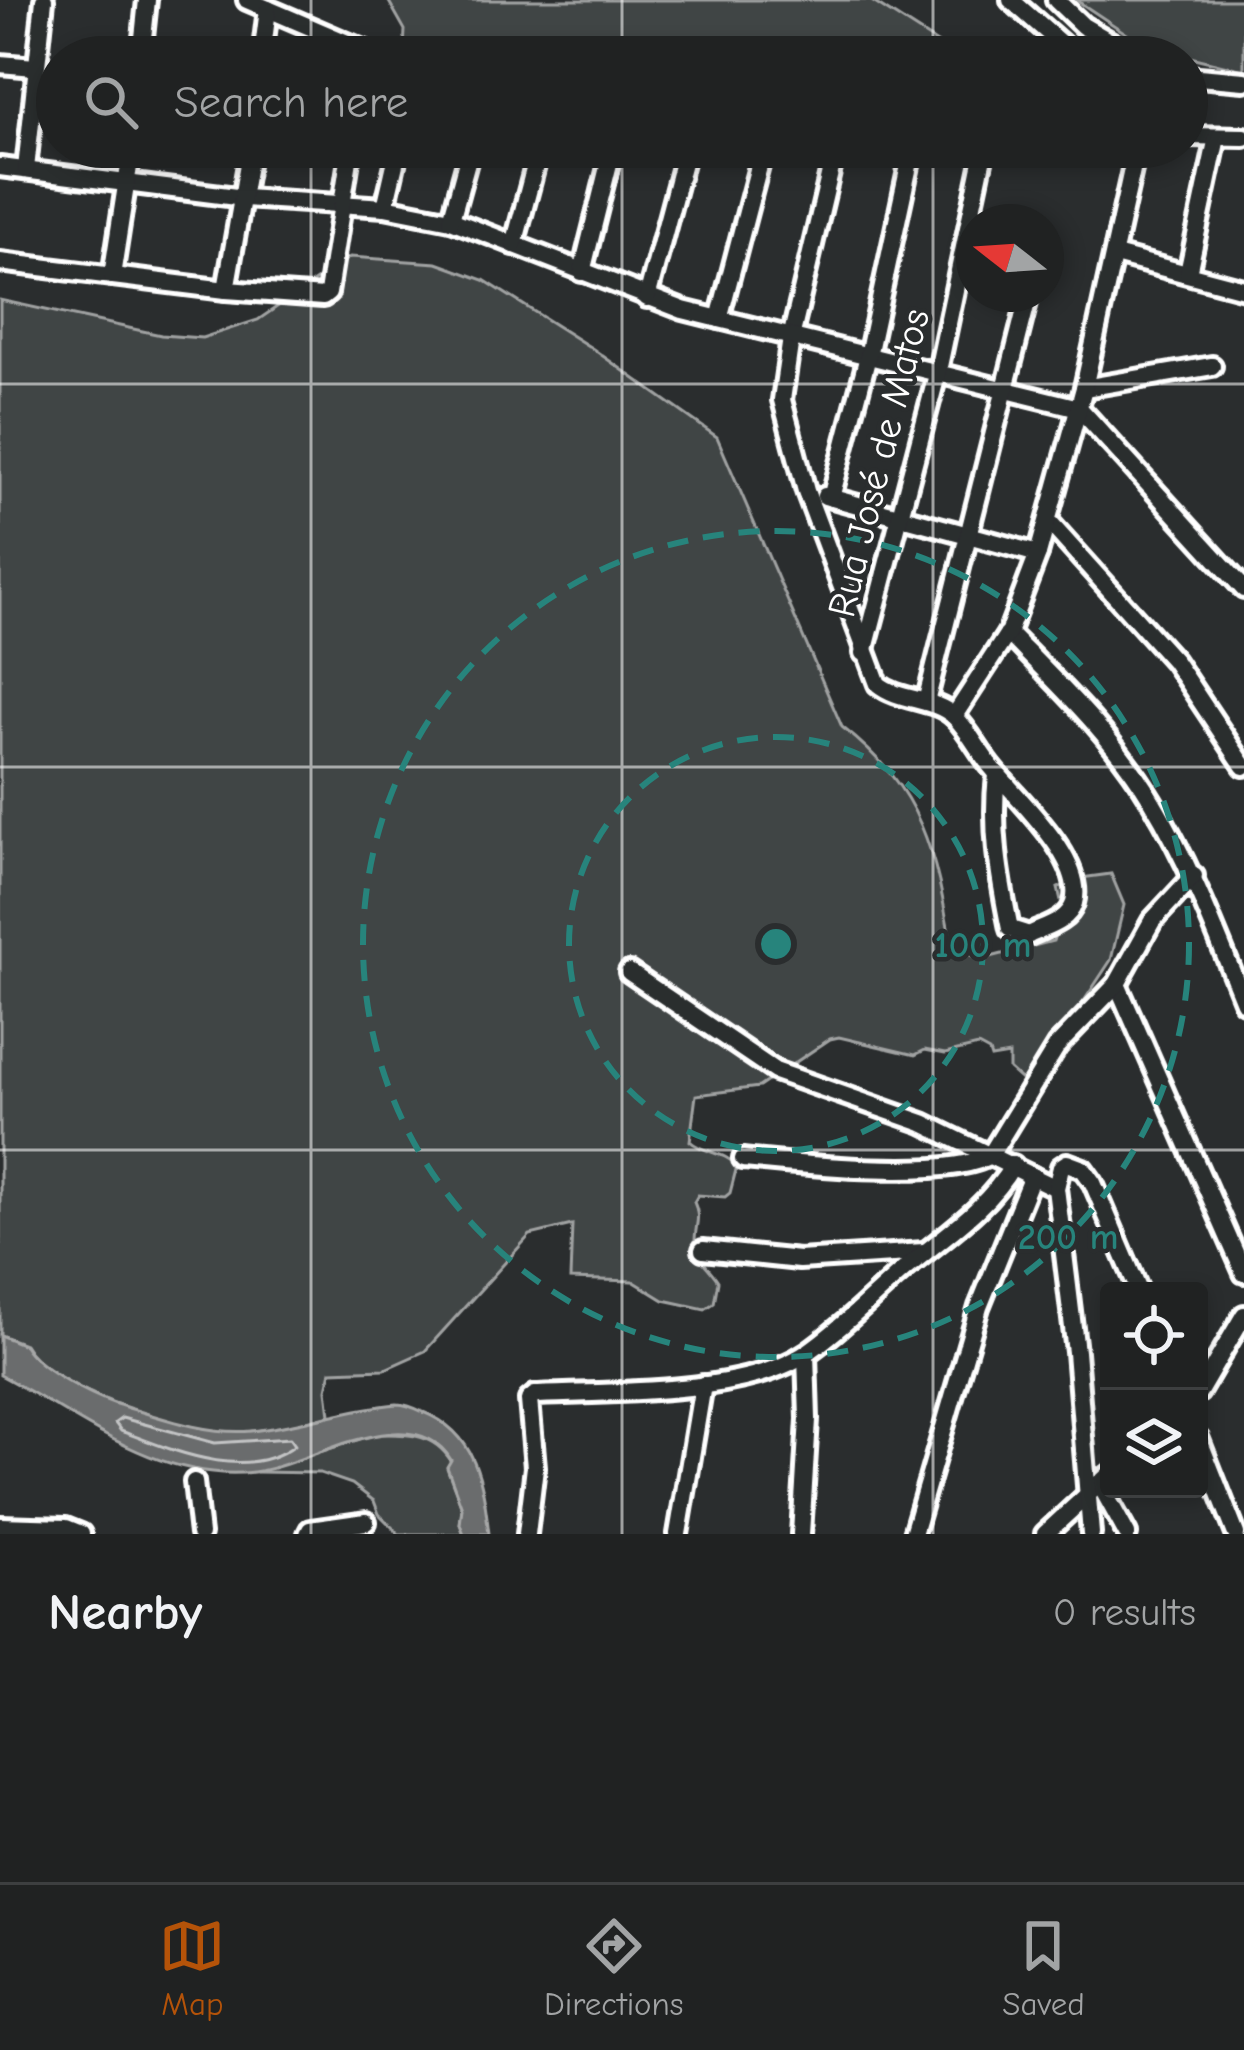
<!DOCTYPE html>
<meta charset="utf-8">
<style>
:root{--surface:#202222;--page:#282a2a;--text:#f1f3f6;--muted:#a2a4a5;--line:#3d3f40;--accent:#b45309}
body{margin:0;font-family:"Comic Neue",sans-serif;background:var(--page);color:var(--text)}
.controls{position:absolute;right:36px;bottom:36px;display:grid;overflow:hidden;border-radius:12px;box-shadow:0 6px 18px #0003}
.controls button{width:108px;height:108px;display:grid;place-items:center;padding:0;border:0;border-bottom:3px solid var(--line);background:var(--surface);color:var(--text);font:60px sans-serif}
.compass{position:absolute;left:956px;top:204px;width:108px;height:108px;border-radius:50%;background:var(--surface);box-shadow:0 6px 18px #0003;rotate:287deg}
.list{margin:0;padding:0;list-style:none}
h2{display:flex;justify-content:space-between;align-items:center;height:156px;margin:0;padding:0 48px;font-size:51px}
h2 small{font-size:39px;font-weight:400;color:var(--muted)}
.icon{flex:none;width:66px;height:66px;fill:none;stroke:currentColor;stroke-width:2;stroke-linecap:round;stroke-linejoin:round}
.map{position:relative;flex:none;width:1244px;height:1534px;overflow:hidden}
.search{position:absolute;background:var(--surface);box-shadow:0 6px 18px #0003;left:36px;right:36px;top:36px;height:132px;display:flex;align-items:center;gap:30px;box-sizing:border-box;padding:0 42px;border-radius:66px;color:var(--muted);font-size:45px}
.sheet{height:348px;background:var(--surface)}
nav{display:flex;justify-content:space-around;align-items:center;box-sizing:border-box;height:168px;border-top:3px solid var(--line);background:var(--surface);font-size:33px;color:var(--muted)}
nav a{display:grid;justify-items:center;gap:6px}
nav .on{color:var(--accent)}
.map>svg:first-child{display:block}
.green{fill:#414445;stroke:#a0a2a2;stroke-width:3}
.water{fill:#6a6c6d;stroke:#a6a7a7;stroke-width:3}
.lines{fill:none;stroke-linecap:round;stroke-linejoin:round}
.shore{stroke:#c3c4c5;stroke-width:3}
.minor-casing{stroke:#fff;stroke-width:26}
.minor{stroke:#2a2d2e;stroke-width:16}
.grid{fill:none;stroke:#fff;stroke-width:3;stroke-opacity:0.55}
.ring{fill:none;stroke:#27847c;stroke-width:6;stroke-dasharray:21 15}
.labels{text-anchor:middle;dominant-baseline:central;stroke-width:9;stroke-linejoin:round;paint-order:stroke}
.street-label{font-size:39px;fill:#fff;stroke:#2a2d2e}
.centre{fill:#27847c;stroke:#2a2d2e;stroke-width:6}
.ring-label{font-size:36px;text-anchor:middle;font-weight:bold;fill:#27847c;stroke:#2a2d2e;stroke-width:9;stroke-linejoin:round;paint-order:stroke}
</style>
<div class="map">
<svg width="1244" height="1534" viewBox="0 0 1244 1534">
<rect width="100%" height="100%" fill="#2a2d2e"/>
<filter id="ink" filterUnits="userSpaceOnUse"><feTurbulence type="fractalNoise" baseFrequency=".00833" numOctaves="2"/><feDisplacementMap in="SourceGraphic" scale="24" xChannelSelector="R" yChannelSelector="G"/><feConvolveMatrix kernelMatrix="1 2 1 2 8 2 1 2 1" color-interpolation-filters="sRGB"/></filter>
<g filter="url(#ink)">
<g class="green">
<polygon points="388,0 870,0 959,57 410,57 404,50 405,30"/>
<polygon points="1076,0 1244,0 1244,70 1190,57 1127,34"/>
<path d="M 350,257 L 437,263 L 484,280 L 593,349 L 717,437 L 842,727 C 923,790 935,852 952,949 L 983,959 L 1053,941 L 1063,909 L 1058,888 L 1081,878 L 1111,874 L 1124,905 L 1111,960 L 1028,1086 L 1009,1069 L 1009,1055 L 991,1058 L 989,1052 L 978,1046 L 945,1054 L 925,1050 L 915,1055 L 839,1037 L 830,1039 L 759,1087 L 696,1095 L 690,1141 C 704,1154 724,1151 737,1166 L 730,1193 L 725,1197 L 698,1195 L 694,1202 C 702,1219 694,1227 695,1244 C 696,1258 711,1269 718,1281 L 714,1303 L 705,1309 L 664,1300 L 633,1281 L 570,1279 L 572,1225 L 530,1235 L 425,1351 L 385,1369 L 331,1371 L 327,1389 L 330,1415 C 294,1425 256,1435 218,1431 C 170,1426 48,1388 24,1344 L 0,1335 L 0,300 L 161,335 L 202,338 L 258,320 Z"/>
<path d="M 376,1434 C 407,1434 433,1432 451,1461 L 447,1468 L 462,1508 L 460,1524 L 464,1534 L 399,1534 L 379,1514 L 374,1501 L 352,1484 L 320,1473 L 256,1472 Z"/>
</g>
<path class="water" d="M 0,1335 L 24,1345 C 37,1368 90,1395 116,1404 C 159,1417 206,1435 251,1431 C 300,1426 348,1408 397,1404 C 406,1404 415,1408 423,1412 C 477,1433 483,1482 489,1534 L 464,1534 L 460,1524 L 462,1508 L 447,1467 L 451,1460 C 412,1395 308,1466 254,1472 C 158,1483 80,1417 0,1375 Z"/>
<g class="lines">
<path class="shore" d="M 122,1418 L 215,1443 L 290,1438 L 295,1445 C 245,1483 172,1450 121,1431 L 115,1423 Z"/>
<g class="minor-casing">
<g id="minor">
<polyline points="247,0 380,57"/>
<polyline points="1011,0 1076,57"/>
<polyline points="1056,0 1083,26 1136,57"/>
<polyline points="141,57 147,0"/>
<polyline points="262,57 268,9"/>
<polyline points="0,64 35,67"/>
<polyline points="1187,76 1244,81"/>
<polyline points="1187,136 1244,137"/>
<path d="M 836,147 L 791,338 L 782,400 L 806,491 L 878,684 C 900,702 934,697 955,717 C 970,732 980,754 994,770 C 1017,799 1086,860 1074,903 C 1068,922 1045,927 1029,935 L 1010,929 C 999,875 991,829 997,775"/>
<polyline points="0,167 244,198 385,207 451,220 683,310 1079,408 1244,589"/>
<polyline points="26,169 44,0"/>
<polyline points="385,207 399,147"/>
<polyline points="451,220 471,147"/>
<polyline points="514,245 540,147"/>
<polyline points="1115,255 1244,289"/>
<polyline points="0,262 226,290 323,297 328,293 351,147"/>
<polyline points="582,272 613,147"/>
<polyline points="1188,273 1217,137"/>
<polyline points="112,276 132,147"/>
<polyline points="226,290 251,147"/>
<polyline points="647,298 687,147"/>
<polyline points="719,319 764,147"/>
<polyline points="1084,388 1212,366"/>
<polyline points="825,496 1038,554"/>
<polyline points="831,498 868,356 913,147"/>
<polyline points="1048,521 1174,661 1244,766"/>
<path d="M 1008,633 C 1059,685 1114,737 1152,801 C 1190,864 1216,933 1244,1002"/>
<polyline points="864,653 938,371 985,147"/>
<polyline points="926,702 1029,294"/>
<polyline points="954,716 1008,633 1038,554 1084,388 1137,147"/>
<polyline points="629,972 775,1071 923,1123 1056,1188"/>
<polyline points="1117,984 1244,1273"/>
<path d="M 743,1159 C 793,1164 955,1181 991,1154 L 1057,1046 L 1117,984 L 1152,921 L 1194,876"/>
<polyline points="703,1250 799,1260 924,1252"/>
<polyline points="1199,1392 1244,1315"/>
<polyline points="1199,1440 1236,1534"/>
<polyline points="194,1482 200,1534"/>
<polyline points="1099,1483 1127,1534"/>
<polyline points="0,1526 66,1528 81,1534"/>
<polyline points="308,1534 310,1530 366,1522"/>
<path d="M 527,1534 L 535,1467 L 529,1400 L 535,1395 C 611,1391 745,1396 808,1352 C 843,1328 874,1295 907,1267 C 944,1236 988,1208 1013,1165"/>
<polyline points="678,1534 703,1385"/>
<polyline points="801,1534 808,1419 806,1354"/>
<polyline points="913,1534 979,1307 1032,1176"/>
<polyline points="1045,1534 1109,1475"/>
<polyline points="1091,1534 1076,1352 1056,1188 1061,1167 1067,1163 1083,1169 1093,1183 1139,1291"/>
</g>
</g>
<use href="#minor" class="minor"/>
</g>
</g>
<path class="grid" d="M 311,0 L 311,57M 622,0 L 622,57M 933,0 L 933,57M 311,147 L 311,1534M 622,147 L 622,1534M 933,147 L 933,1534M 0,384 L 1244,384M 0,767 L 1244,767M 0,1150 L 1244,1150"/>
<g class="ring">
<circle cx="776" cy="944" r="207"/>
<circle cx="776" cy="944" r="413"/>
</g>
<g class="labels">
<g class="street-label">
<text transform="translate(879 463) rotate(-76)">Rua José de Matos</text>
</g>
</g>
<circle cx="776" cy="944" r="18" class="centre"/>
<g class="ring-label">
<text x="983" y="957">100 m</text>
<text x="1068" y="1249">200 m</text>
</g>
</svg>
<div class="controls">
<button><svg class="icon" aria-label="locate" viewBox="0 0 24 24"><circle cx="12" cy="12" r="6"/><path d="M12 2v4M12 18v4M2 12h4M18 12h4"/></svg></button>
<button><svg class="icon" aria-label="layers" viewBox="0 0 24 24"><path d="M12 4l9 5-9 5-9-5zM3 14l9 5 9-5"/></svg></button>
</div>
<svg class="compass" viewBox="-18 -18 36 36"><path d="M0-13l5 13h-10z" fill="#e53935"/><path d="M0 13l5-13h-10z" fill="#a2a4a5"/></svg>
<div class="search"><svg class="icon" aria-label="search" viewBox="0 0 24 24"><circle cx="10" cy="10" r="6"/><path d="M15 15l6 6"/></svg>Search here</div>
</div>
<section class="sheet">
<h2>Nearby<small>0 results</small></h2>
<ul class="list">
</ul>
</section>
<nav>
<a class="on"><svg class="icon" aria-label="map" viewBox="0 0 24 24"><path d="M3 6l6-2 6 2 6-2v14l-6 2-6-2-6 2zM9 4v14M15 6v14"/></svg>Map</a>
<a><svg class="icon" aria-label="directions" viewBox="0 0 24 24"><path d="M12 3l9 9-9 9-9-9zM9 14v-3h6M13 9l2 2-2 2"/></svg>Directions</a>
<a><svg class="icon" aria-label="saved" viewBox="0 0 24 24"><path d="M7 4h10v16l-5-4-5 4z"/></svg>Saved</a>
</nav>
